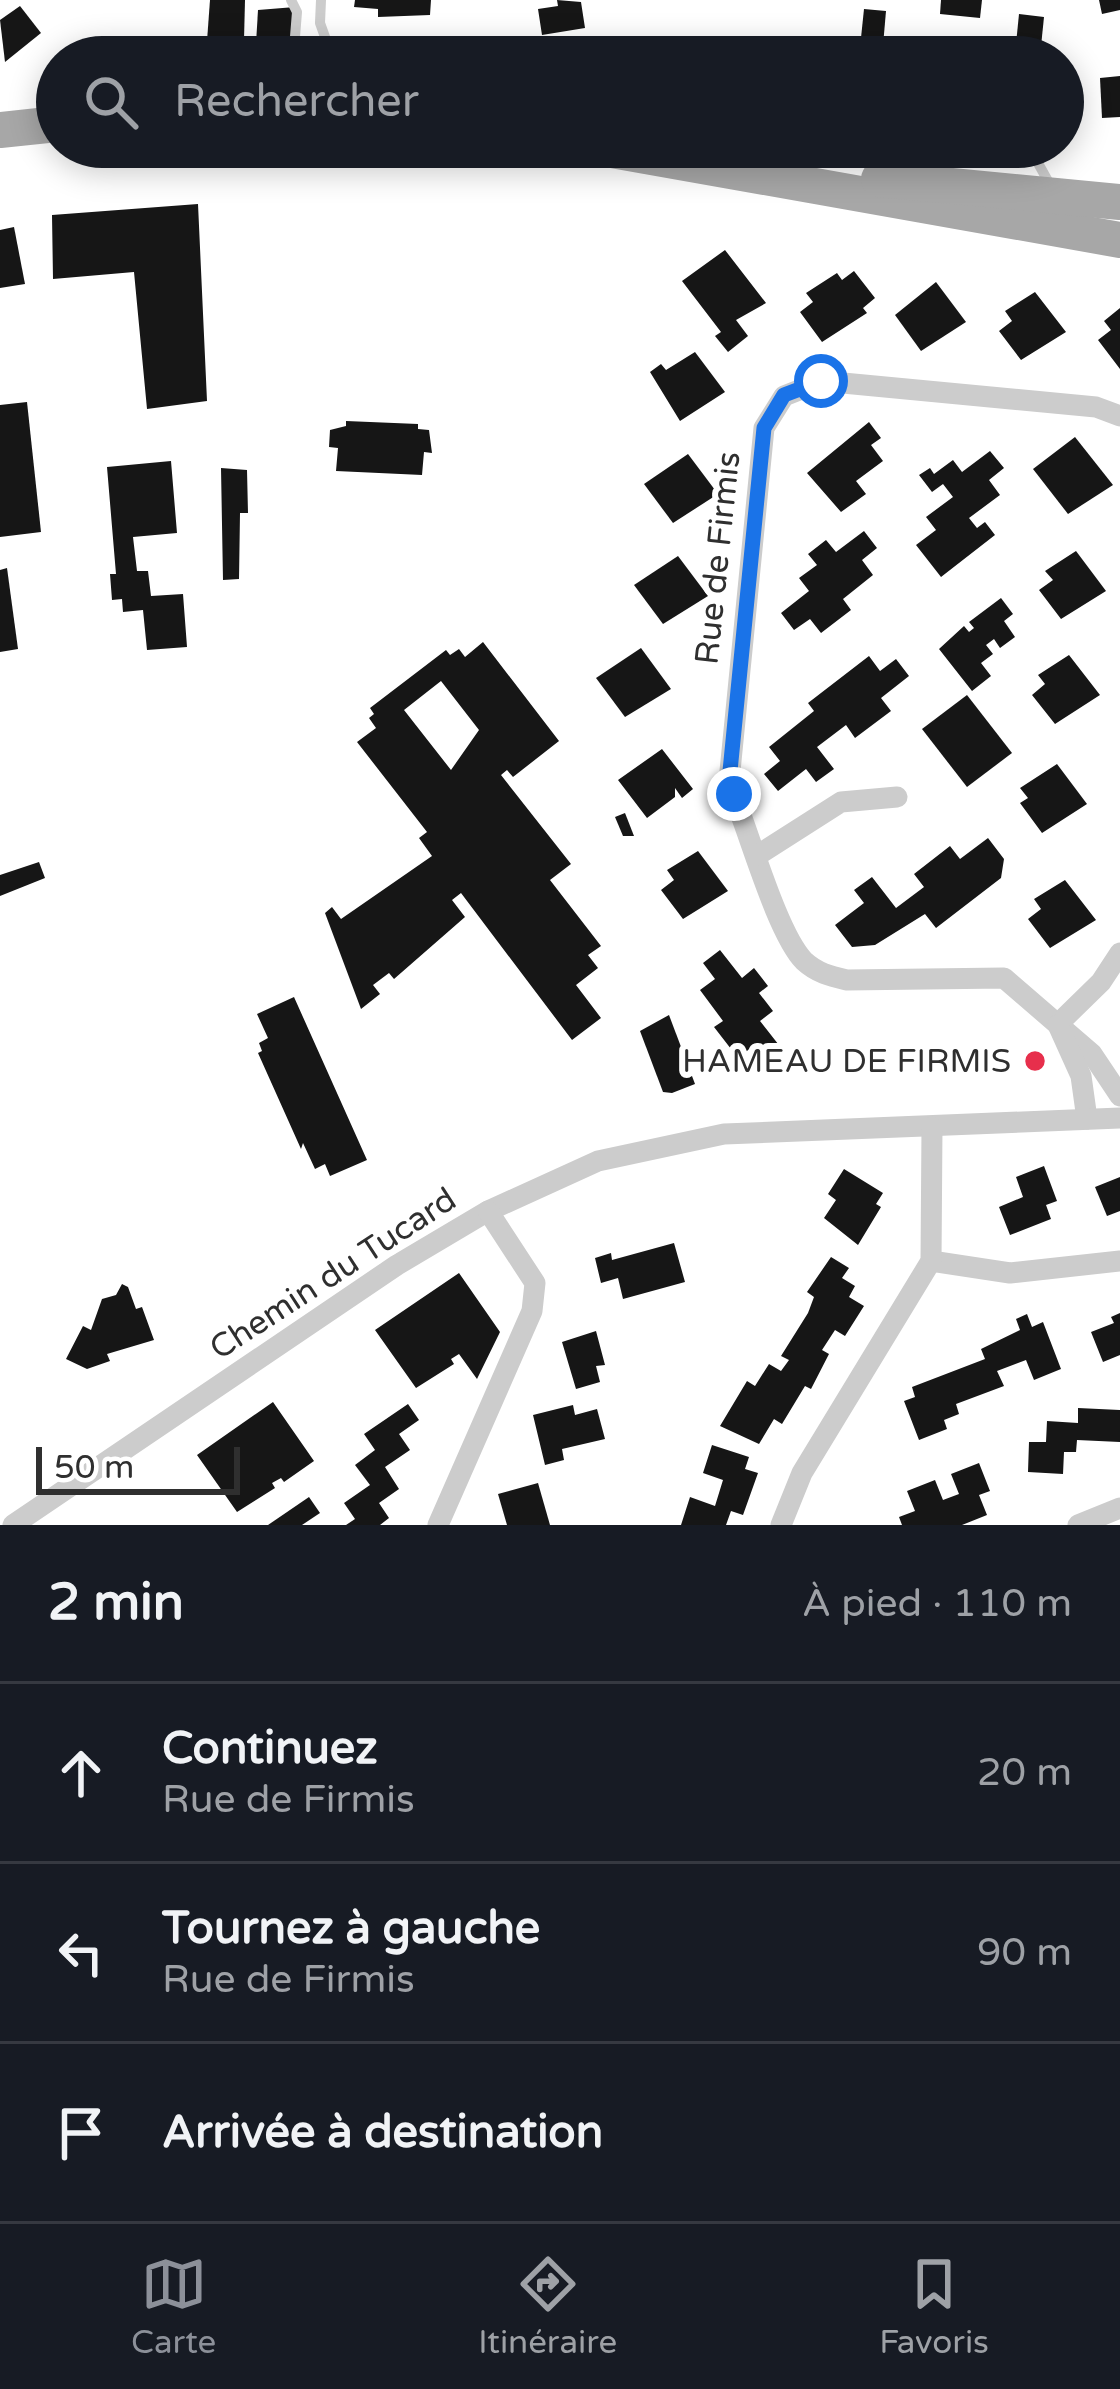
<!DOCTYPE html>
<html lang="fr">
<meta charset="utf-8">
<style>
:root{--surface:#171b24;--page:#20242c;--text:#f1f3f6;--muted:#9ea1a6;--line:#363941;--accent:#8c9099}
body{margin:0;font-family:"Varela Round",sans-serif;background:var(--page);color:var(--text)}
.scale{position:absolute;left:36px;bottom:30px;width:204px;box-sizing:border-box;padding-left:12px;border:6px solid #2f2f2f;border-top:0;font-size:33px;line-height:42px;white-space:nowrap;color:#2f2f2f;-webkit-text-stroke:9px #fff;paint-order:stroke}
.stop{position:absolute;width:36px;height:36px;margin:-27px;border:9px solid #1a73e8;border-radius:50%;background:#fff}
.stop.end{background:#1a73e8;border-color:#fff;box-shadow:0 3px 12px #0008}
.list{margin:0;padding:0;list-style:none}
h2{display:flex;justify-content:space-between;align-items:center;height:156px;margin:0;padding:0 48px;font-size:51px}
h2 small{font-size:39px;font-weight:400;color:var(--muted)}
.list li{display:grid;grid-template-columns:78px 1fr auto;gap:36px;align-items:center;box-sizing:border-box;height:180px;padding:0 48px;border-top:3px solid var(--line)}
.list b{display:block;font-size:45px;white-space:nowrap}
.list p{margin:0;font-size:39px;white-space:nowrap;color:var(--muted)}
.list em{font-size:39px;font-style:normal;color:var(--muted)}
.icon{flex:none;width:66px;height:66px;fill:none;stroke:currentColor;stroke-width:2;stroke-linecap:round;stroke-linejoin:round}
.map{position:relative;flex:none;width:1120px;height:1525px;overflow:hidden}
.search{position:absolute;background:var(--surface);box-shadow:0 6px 30px #0003;left:36px;right:36px;top:36px;height:132px;display:flex;align-items:center;gap:30px;box-sizing:border-box;padding:0 42px;border-radius:66px;color:var(--muted);font-size:45px}
.sheet{height:696px;background:var(--surface)}
nav{display:flex;justify-content:space-around;align-items:center;box-sizing:border-box;height:168px;border-top:3px solid var(--line);background:var(--surface);font-size:33px;color:var(--muted)}
nav a{display:grid;justify-items:center;gap:6px}
nav .on{color:var(--accent)}
.map>svg:first-child{display:block}
.building{fill:#161616;fill-rule:evenodd}
.lines{fill:none;stroke-linecap:round;stroke-linejoin:round}
.lane{stroke:#ccc;stroke-width:10}
.street{stroke:#ccc;stroke-width:21}
.primary{stroke:#a7a7a7;stroke-width:36}
.route{stroke:#1a73e8;stroke-width:15}
.poi-dot{fill:#e72f4c;stroke:#fff;stroke-width:4.5}
.labels{text-anchor:middle;dominant-baseline:central;stroke-width:12;stroke-linejoin:round;paint-order:stroke}
.street-label{font-size:33px;fill:#2f2f2f;stroke:#fff}
.poi-label{font-size:33px;fill:#2f2f2f;stroke:#fff;text-anchor:end}
</style>
<div class="map">
<svg width="1120" height="1525" viewBox="0 0 1120 1525">
<rect width="100%" height="100%" fill="#fff"/>
<g class="building">
<polygon points="210,0 245,0 244,40 207,41"/>
<polygon points="355,0 431,0 430,15 378,17 378,9 354,7"/>
<polygon points="557,0 581,2 585,28 542,35 538,9 558,6"/>
<polygon points="941,0 982,0 980,18 940,14"/>
<polygon points="1099,0 1120,0 1120,10 1102,14"/>
<polygon points="20,6 41,33 5,62 0,20"/>
<polygon points="295,7 294,42 256,44 258,10"/>
<polygon points="864,9 886,11 882,57 859,57"/>
<polygon points="1019,14 1044,17 1040,56 1015,54"/>
<polygon points="1120,76 1120,117 1102,118 1100,78"/>
<polygon points="198,204 207,401 147,409 134,272 53,279 52,215"/>
<polygon points="14,227 25,284 0,288 0,230"/>
<polygon points="725,250 766,303 736,320 748,336 728,352 715,336 721,332 682,281"/>
<polygon points="854,271 875,298 863,308 867,313 822,342 800,312 813,302 806,293 837,273 842,280"/>
<polygon points="936,282 966,322 921,351 895,315"/>
<polygon points="1035,292 1066,332 1021,360 999,331 1012,321 1005,311"/>
<polygon points="1120,308 1120,369 1098,340 1111,330 1104,321"/>
<polygon points="695,352 725,392 680,421 650,372 661,364 666,370"/>
<polygon points="27,402 41,532 0,537 0,405"/>
<polygon points="346,421 418,424 418,429 429,430 432,453 424,452 422,475 336,471 338,448 329,447 330,430 346,426"/>
<polygon points="869,422 881,438 871,445 883,461 856,481 866,494 841,512 807,473"/>
<polygon points="1075,437 1113,485 1068,514 1033,469"/>
<polygon points="990,451 1004,468 989,480 1000,495 969,518 977,528 985,522 995,535 941,577 916,545 936,530 926,517 953,497 943,484 932,492 919,475 930,468 934,474 953,460 962,472"/>
<polygon points="688,454 718,494 673,523 644,484"/>
<polygon points="171,461 177,533 133,537 137,571 148,571 151,596 183,594 187,647 147,650 143,610 123,612 122,599 112,600 110,574 116,574 107,467"/>
<polygon points="221,468 247,470 248,513 240,513 239,579 223,580"/>
<polygon points="864,531 877,548 862,560 873,575 843,599 851,610 821,633 810,619 794,630 781,613 809,591 799,578 817,565 808,554 826,540 836,552"/>
<polygon points="1076,551 1106,591 1061,619 1039,590 1053,580 1045,571"/>
<polygon points="678,556 708,596 663,624 634,585"/>
<polygon points="7,568 18,649 0,652 0,570"/>
<polygon points="1001,598 1013,614 1004,621 1015,637 1000,648 994,639 986,645 993,654 981,663 991,676 972,691 939,649 964,626 969,632 974,628 969,622"/>
<path d="M 483,642 L 559,741 L 513,777 L 507,770 L 501,775 L 571,864 L 550,880 L 601,946 L 588,955 L 598,968 L 576,985 L 601,1018 L 572,1040 L 461,893 L 452,900 L 465,917 L 394,979 L 389,973 L 373,985 L 380,994 L 361,1009 L 325,913 L 332,907 L 341,919 L 432,856 L 419,838 L 427,832 L 357,742 L 376,728 L 369,718 L 374,714 L 370,708 L 446,650 L 450,655 L 459,649 L 465,657 ZM 441,681 L 479,730 L 451,770 L 404,710 Z"/>
<polygon points="641,648 671,689 625,717 596,678"/>
<polygon points="1069,655 1100,695 1055,724 1032,695 1045,684 1038,675"/>
<polygon points="869,656 880,671 896,659 909,676 881,698 891,711 855,738 846,725 817,747 834,769 816,782 806,769 778,791 764,774 780,761 769,747 814,711 808,703"/>
<polygon points="967,695 1012,753 967,787 922,729"/>
<polygon points="662,749 693,789 682,798 675,788 675,797 647,818 618,780"/>
<polygon points="1057,764 1087,804 1042,833 1020,803 1028,798 1020,788"/>
<polygon points="625,813 634,836 623,836 615,817"/>
<polygon points="988,838 1004,859 1001,878 936,928 925,914 875,945 852,947 835,925 864,903 854,890 872,877 896,908 924,887 914,874 950,846 960,859"/>
<polygon points="698,851 728,891 683,919 661,890 674,880 667,870"/>
<polygon points="39,862 45,878 0,896 0,875"/>
<polygon points="1065,880 1096,920 1050,948 1028,919 1041,909 1034,899"/>
<polygon points="720,950 742,978 754,968 768,986 759,993 773,1011 760,1021 782,1049 764,1063 752,1047 738,1058 714,1027 723,1021 700,990 715,979 703,963"/>
<polygon points="294,997 367,1160 330,1176 325,1164 315,1169 303,1143 301,1149 258,1053 262,1051 259,1043 268,1038 257,1014"/>
<polygon points="669,1015 695,1084 672,1093 663,1092 640,1031"/>
<polygon points="1044,1166 1057,1201 1046,1205 1051,1219 1010,1235 999,1207 1023,1197 1016,1177"/>
<polygon points="844,1169 883,1193 876,1204 881,1207 858,1245 824,1218 836,1200 828,1194"/>
<polygon points="1120,1177 1120,1211 1107,1216 1095,1187"/>
<polygon points="674,1243 685,1282 623,1299 618,1278 601,1283 595,1258 611,1253 612,1260"/>
<polygon points="831,1257 849,1268 842,1278 855,1286 849,1297 864,1306 845,1336 835,1330 822,1350 829,1354 811,1389 805,1386 782,1424 774,1419 759,1444 720,1426 747,1381 755,1386 769,1364 781,1371 789,1360 781,1356 808,1313 814,1297 807,1292"/>
<polygon points="459,1273 500,1332 477,1379 459,1354 451,1359 454,1364 416,1388 375,1330"/>
<polygon points="122,1284 128,1287 136,1309 142,1307 154,1340 107,1354 110,1361 87,1369 66,1359 83,1326 91,1330 102,1299 116,1295"/>
<polygon points="1120,1313 1120,1355 1103,1362 1091,1332 1114,1323 1111,1317"/>
<polygon points="1027,1314 1032,1327 1043,1322 1061,1369 1034,1380 1026,1360 997,1371 1004,1386 956,1404 959,1414 944,1420 947,1429 919,1440 904,1401 915,1397 912,1387 985,1359 981,1349 1020,1330 1016,1319"/>
<polygon points="596,1331 605,1365 596,1366 600,1382 576,1389 562,1342"/>
<polygon points="273,1402 314,1461 284,1482 281,1478 272,1483 275,1488 237,1512 197,1455"/>
<polygon points="408,1404 419,1420 399,1434 410,1450 385,1467 399,1489 379,1503 389,1518 380,1525 346,1525 355,1519 344,1503 370,1485 355,1465 375,1450 364,1434"/>
<polygon points="573,1405 575,1415 597,1409 605,1439 562,1449 564,1460 545,1465 533,1415"/>
<polygon points="1078,1408 1120,1410 1120,1442 1077,1440 1076,1452 1064,1452 1063,1474 1028,1472 1029,1442 1046,1442 1047,1421 1078,1423"/>
<polygon points="712,1445 749,1457 745,1469 758,1473 743,1515 731,1511 726,1525 681,1525 690,1497 715,1506 723,1480 703,1473"/>
<polygon points="979,1463 990,1491 979,1495 987,1515 962,1525 902,1525 899,1517 915,1511 907,1491 935,1480 943,1500 959,1494 951,1474"/>
<polygon points="538,1483 550,1525 507,1525 498,1494"/>
<polygon points="309,1497 320,1513 302,1525 268,1525"/>
</g>
<g class="lines">
<g class="lane">
<polyline points="321,0 320,23 330,51 352,57"/>
<polyline points="200,50 284,54 294,49 297,12 291,0"/>
<polyline points="1029,147 1053,190"/>
<polyline points="891,174 908,147"/>
</g>
<g class="street">
<path d="M 1120,416 L 1096,407 L 822,381 L 784,396 L 764,428 L 730,771 L 733,794 C 750,835 777,933 804,961 C 817,973 830,976 847,980 L 1004,978 L 1092,1054 L 1120,1096"/>
<polyline points="758,855 841,802 897,797"/>
<polyline points="1058,1024 1101,982 1120,953"/>
<polyline points="1058,1025 1081,1076 1087,1119"/>
<polyline points="931,1261 1010,1273 1120,1261"/>
<polyline points="13,1525 397,1265 488,1211 598,1161 724,1134 1120,1118"/>
<polyline points="438,1525 532,1311 535,1283 488,1211"/>
<polyline points="781,1525 802,1473 931,1261 932,1127"/>
<polyline points="1078,1525 1120,1508"/>
</g>
<g class="primary">
<polyline points="0,130 57,124"/>
<polyline points="595,147 1120,240"/>
<polyline points="879,179 1120,202"/>
</g>
</g>
<g class="lines">
<polyline class="route" points="734,794 730,771 764,428 784,395 821,381"/>
</g>
<circle class="poi-dot" cx="1035" cy="1061" r="12"/>
<g class="labels">
<g class="street-label">
<text transform="translate(718 558) rotate(-84)">Rue de Firmis</text>
<text transform="translate(333 1274) rotate(-33)">Chemin du Tucard</text>
</g>
<g class="poi-label">
<text x="1011" y="1061">HAMEAU DE FIRMIS</text>
</g>
</g>
</svg>
<div class="scale">50 m</div>
<div class="stop" style="left:821px;top:381px"></div>
<div class="stop end" style="left:734px;top:794px"></div>
<div class="search"><svg class="icon" aria-label="search" viewBox="0 0 24 24"><circle cx="10" cy="10" r="6"/><path d="M15 15l6 6"/></svg>Rechercher</div>
</div>
<section class="sheet">
<h2>2 min<small>À pied · 110 m</small></h2>
<ul class="list">
<li><svg class="icon" aria-label="ahead" viewBox="0 0 24 24"><path d="M12 20V5M6 11l6-6 6 6"/></svg><div><b>Continuez</b><p>Rue de Firmis</p></div><em>20 m</em></li>
<li><svg class="icon" aria-label="left" viewBox="0 0 24 24"><path d="M17 20v-9H6M10 6l-5 5 5 5"/></svg><div><b>Tournez à gauche</b><p>Rue de Firmis</p></div><em>90 m</em></li>
<li><svg class="icon" aria-label="arrive" viewBox="0 0 24 24"><path d="M6 21V4h12l-3 4 3 4H6"/></svg><div><b>Arrivée à destination</b></div></li>
</ul>
</section>
<nav>
<a class="on"><svg class="icon" aria-label="map" viewBox="0 0 24 24"><path d="M3 6l6-2 6 2 6-2v14l-6 2-6-2-6 2zM9 4v14M15 6v14"/></svg>Carte</a>
<a><svg class="icon" aria-label="directions" viewBox="0 0 24 24"><path d="M12 3l9 9-9 9-9-9zM9 14v-3h6M13 9l2 2-2 2"/></svg>Itinéraire</a>
<a><svg class="icon" aria-label="saved" viewBox="0 0 24 24"><path d="M7 4h10v16l-5-4-5 4z"/></svg>Favoris</a>
</nav>
